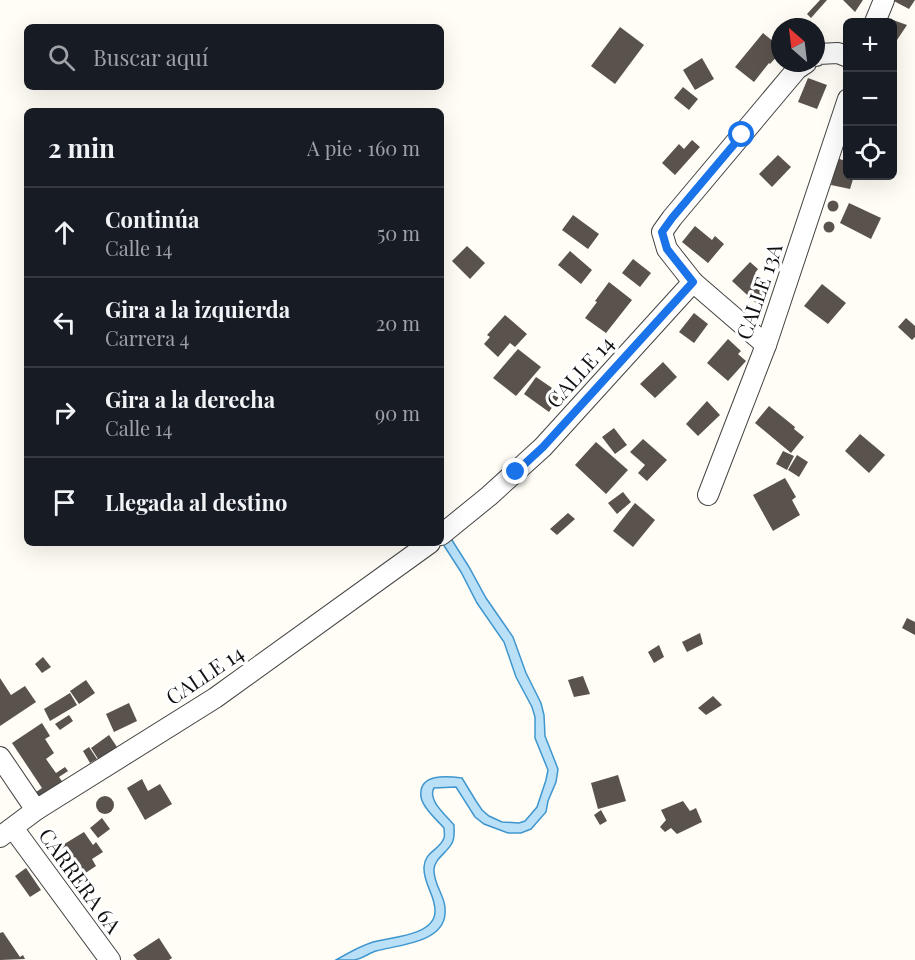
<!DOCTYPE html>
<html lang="es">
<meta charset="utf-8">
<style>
:root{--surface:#171b24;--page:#242831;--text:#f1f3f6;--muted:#9ea1a6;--line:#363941}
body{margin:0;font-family:"Playfair Display",serif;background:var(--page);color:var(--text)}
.controls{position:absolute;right:18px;top:18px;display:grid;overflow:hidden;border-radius:9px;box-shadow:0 6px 24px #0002}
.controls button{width:54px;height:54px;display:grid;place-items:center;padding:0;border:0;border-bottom:2px solid var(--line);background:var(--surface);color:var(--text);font:30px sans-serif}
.compass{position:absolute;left:771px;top:18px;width:54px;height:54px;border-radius:50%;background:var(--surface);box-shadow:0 6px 24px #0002;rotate:332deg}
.stop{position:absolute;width:18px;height:18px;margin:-14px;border:4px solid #1a73e8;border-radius:50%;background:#fff}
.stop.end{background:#1a73e8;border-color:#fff;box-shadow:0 2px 6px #0008}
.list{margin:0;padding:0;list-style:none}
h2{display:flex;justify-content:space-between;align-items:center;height:78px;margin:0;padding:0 24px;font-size:26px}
h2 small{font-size:20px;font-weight:400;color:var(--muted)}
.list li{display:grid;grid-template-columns:39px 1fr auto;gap:18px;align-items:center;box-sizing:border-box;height:90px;padding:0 24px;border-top:2px solid var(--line)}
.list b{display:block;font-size:22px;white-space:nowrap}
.list p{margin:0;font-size:20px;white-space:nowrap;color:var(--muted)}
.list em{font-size:20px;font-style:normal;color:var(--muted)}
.icon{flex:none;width:33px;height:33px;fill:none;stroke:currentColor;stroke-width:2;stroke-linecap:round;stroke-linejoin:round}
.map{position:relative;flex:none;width:915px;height:960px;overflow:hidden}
.search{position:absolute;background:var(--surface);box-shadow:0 6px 24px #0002;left:24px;top:24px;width:420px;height:66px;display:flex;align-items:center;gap:15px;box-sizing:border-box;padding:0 21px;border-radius:9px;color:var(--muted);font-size:22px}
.panel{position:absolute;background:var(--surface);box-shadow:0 6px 24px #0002;left:24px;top:108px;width:420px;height:438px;border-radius:9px}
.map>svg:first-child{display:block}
.water{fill:#b9e0f7;stroke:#3f96cf;stroke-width:1.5}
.building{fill:#5a524d}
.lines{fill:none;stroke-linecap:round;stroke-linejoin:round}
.minor-casing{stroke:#444;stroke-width:22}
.minor{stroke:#fff;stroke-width:20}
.route{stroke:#1a73e8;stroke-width:8}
.labels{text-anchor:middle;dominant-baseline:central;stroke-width:6;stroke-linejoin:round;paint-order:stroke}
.street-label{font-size:21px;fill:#111;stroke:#fff}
</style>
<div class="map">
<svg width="915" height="960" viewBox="0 0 915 960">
<rect width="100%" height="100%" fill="#fffdf5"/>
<path class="water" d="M 441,519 L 443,526 L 469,567 L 486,598 L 513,637 L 526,673 L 541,703 L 544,715 L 545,736 L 558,769 L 556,782 L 548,801 L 546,812 L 531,829 L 521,833 L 508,833 L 484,824 L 475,817 L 456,787 L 434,788 C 427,800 446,815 454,825 C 454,831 455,838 452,843 C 447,853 435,858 434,869 C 433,885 447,897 445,914 C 443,943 397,945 376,951 C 369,953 362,959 354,960 C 349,960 342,960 336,960 C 348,953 360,946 373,942 C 390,937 434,936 435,912 C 436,896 423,884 424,867 C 425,851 439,851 444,838 C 445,835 444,831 444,828 C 437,820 423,808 421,797 C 418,773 447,776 462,778 L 476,801 L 482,810 L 489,816 L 502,822 L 519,823 L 525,821 L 537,807 L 546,780 L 548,770 L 535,738 L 535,717 L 532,707 L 516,677 L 504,642 L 477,603 L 461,572 L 441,541 Z"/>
<g class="building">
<polygon points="820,0 827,0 811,18 807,14"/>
<polygon points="843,0 863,0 855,12"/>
<polygon points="892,0 915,0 909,9"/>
<polygon points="893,20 907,25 897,40 892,38 892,22 891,22"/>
<polygon points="620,27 644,45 615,84 591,66"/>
<polygon points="763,33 780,47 780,53 770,64 769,63 754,82 735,67"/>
<polygon points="702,58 714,79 695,90 683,70"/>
<polygon points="808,78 827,85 817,109 798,102"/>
<polygon points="683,87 698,99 689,110 674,98"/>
<polygon points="692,140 700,147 675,175 662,163 679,144 684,149"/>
<polygon points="778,155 791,167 772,187 759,174"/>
<polygon points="837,158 848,162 848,176 854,176 850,189 831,185"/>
<circle cx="833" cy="206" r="5.5"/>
<polygon points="849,203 881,218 871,239 840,223"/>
<polygon points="573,215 599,234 588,249 562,230"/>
<circle cx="829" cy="227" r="5.5"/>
<polygon points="695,226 712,240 715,236 724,244 708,263 682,242"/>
<polygon points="467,246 485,263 470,279 452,261"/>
<polygon points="570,251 592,270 581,284 558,265"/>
<polygon points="633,259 651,273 640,287 622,273"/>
<polygon points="750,262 758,269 755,273 771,288 757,304 732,281"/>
<polygon points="609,282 632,300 606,333 585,318 597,302 595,301"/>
<polygon points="822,284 846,303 828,324 804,306"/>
<polygon points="694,313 708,324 694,343 679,332"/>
<polygon points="505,315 527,334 515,347 510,343 498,357 484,344 490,337 487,335"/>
<polygon points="906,318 915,326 915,337 912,340 898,327"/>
<polygon points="728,339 741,351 738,354 746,361 728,381 707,363"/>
<polygon points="518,349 541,367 516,396 493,378"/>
<polygon points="663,362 677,377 655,398 640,384"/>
<polygon points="536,377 561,394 549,412 524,394"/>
<polygon points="707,401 720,415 698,436 686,424"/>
<polygon points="769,406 795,427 794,429 804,437 791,453 755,423"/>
<polygon points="614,428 627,445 615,454 602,437"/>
<polygon points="860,434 885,455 869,473 845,451"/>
<polygon points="643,439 667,460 647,481 638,473 645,465 630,452"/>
<polygon points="596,442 628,470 606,494 575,465"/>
<polygon points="783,451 794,456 787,470 776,464"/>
<polygon points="797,455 808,462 799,477 788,470"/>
<polygon points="785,478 796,497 792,500 800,515 773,531 753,495"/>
<polygon points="623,492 631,502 617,514 608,503"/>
<polygon points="635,503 655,520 633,547 613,531"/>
<polygon points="568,513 575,519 557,535 550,529"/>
<polygon points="907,618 915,622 915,635 902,628"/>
<polygon points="700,633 703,644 687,652 682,642"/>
<polygon points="659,645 664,657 654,663 648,652"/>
<polygon points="43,657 51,667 42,673 35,664"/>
<polygon points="583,676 590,694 574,697 568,680"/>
<polygon points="0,678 11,695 25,686 36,702 0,726"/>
<polygon points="86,680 95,693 79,704 70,691"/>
<polygon points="70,693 77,705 50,721 44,709"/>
<polygon points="713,696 722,705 706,715 698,708"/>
<polygon points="129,703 137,721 114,732 106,714"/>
<polygon points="69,715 73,721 60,730 55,724"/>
<polygon points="42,723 50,736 45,739 54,753 46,759 56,773 65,767 68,771 59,777 66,787 43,802 36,792 42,788 12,743"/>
<polygon points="109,735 119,750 100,762 91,748"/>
<polygon points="89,747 97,759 90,763 83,751"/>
<polygon points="618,775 626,801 598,809 591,783"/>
<polygon points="142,779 148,791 160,784 172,804 145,820 127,788"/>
<circle cx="105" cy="805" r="9"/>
<polygon points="683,801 690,811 696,808 702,822 677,834 671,828 665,832 660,827 666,820 661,810"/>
<polygon points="601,810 607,821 600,825 594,815"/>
<polygon points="102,818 110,829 98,838 90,828"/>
<polygon points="84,832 93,845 96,842 103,852 92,859 96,866 81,876 61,846"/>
<polygon points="26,868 41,890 30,897 15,876"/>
<polygon points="3,932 20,957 23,955 25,959 0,960 0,933"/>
<polygon points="159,938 172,958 169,960 137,960 133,955"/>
</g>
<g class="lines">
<g class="minor-casing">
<g id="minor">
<polyline points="875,22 884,0"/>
<polyline points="816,56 818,54 838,53 848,57"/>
<polyline points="766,345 693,282 667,249 662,232 672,218 797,69 806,63"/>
<polyline points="708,495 766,345 848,99"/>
<polyline points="441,535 489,496 543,447 693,282"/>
<polyline points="0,757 36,810"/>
<polyline points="13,828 110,960"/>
<polyline points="0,837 36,810 215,698 430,543"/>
</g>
</g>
<use href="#minor" class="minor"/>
</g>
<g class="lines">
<polyline class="route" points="516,472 543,447 693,282 667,249 662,232 672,218 742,135"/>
</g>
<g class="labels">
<g class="street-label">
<text transform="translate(758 291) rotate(-71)">CALLE 13A</text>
<text transform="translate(579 371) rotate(-48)">CALLE 14</text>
<text transform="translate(204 674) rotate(-34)">CALLE 14</text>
<text transform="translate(81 880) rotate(54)">CARRERA 6A</text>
</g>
</g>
</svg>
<div class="controls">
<button>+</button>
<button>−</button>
<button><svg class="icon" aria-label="locate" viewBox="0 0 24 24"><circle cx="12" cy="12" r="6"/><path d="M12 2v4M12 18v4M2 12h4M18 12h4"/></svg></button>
</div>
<svg class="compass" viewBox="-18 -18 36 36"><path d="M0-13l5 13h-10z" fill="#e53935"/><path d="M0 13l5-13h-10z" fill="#9ea1a6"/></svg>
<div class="stop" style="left:742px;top:135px"></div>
<div class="stop end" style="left:516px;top:472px"></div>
<div class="search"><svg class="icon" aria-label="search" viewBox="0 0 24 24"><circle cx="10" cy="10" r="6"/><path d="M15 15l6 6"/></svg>Buscar aquí</div>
<section class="panel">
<h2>2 min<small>A pie · 160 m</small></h2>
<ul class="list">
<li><svg class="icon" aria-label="ahead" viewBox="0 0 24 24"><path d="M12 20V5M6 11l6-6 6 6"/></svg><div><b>Continúa</b><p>Calle 14</p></div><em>50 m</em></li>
<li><svg class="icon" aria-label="left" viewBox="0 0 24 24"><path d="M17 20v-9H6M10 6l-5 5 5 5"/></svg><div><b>Gira a la izquierda</b><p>Carrera 4</p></div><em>20 m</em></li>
<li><svg class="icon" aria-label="right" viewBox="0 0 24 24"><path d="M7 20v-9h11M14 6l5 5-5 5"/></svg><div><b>Gira a la derecha</b><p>Calle 14</p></div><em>90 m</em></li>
<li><svg class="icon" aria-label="arrive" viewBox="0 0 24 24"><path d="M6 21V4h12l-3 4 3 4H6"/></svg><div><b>Llegada al destino</b></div></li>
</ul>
</section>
</div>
